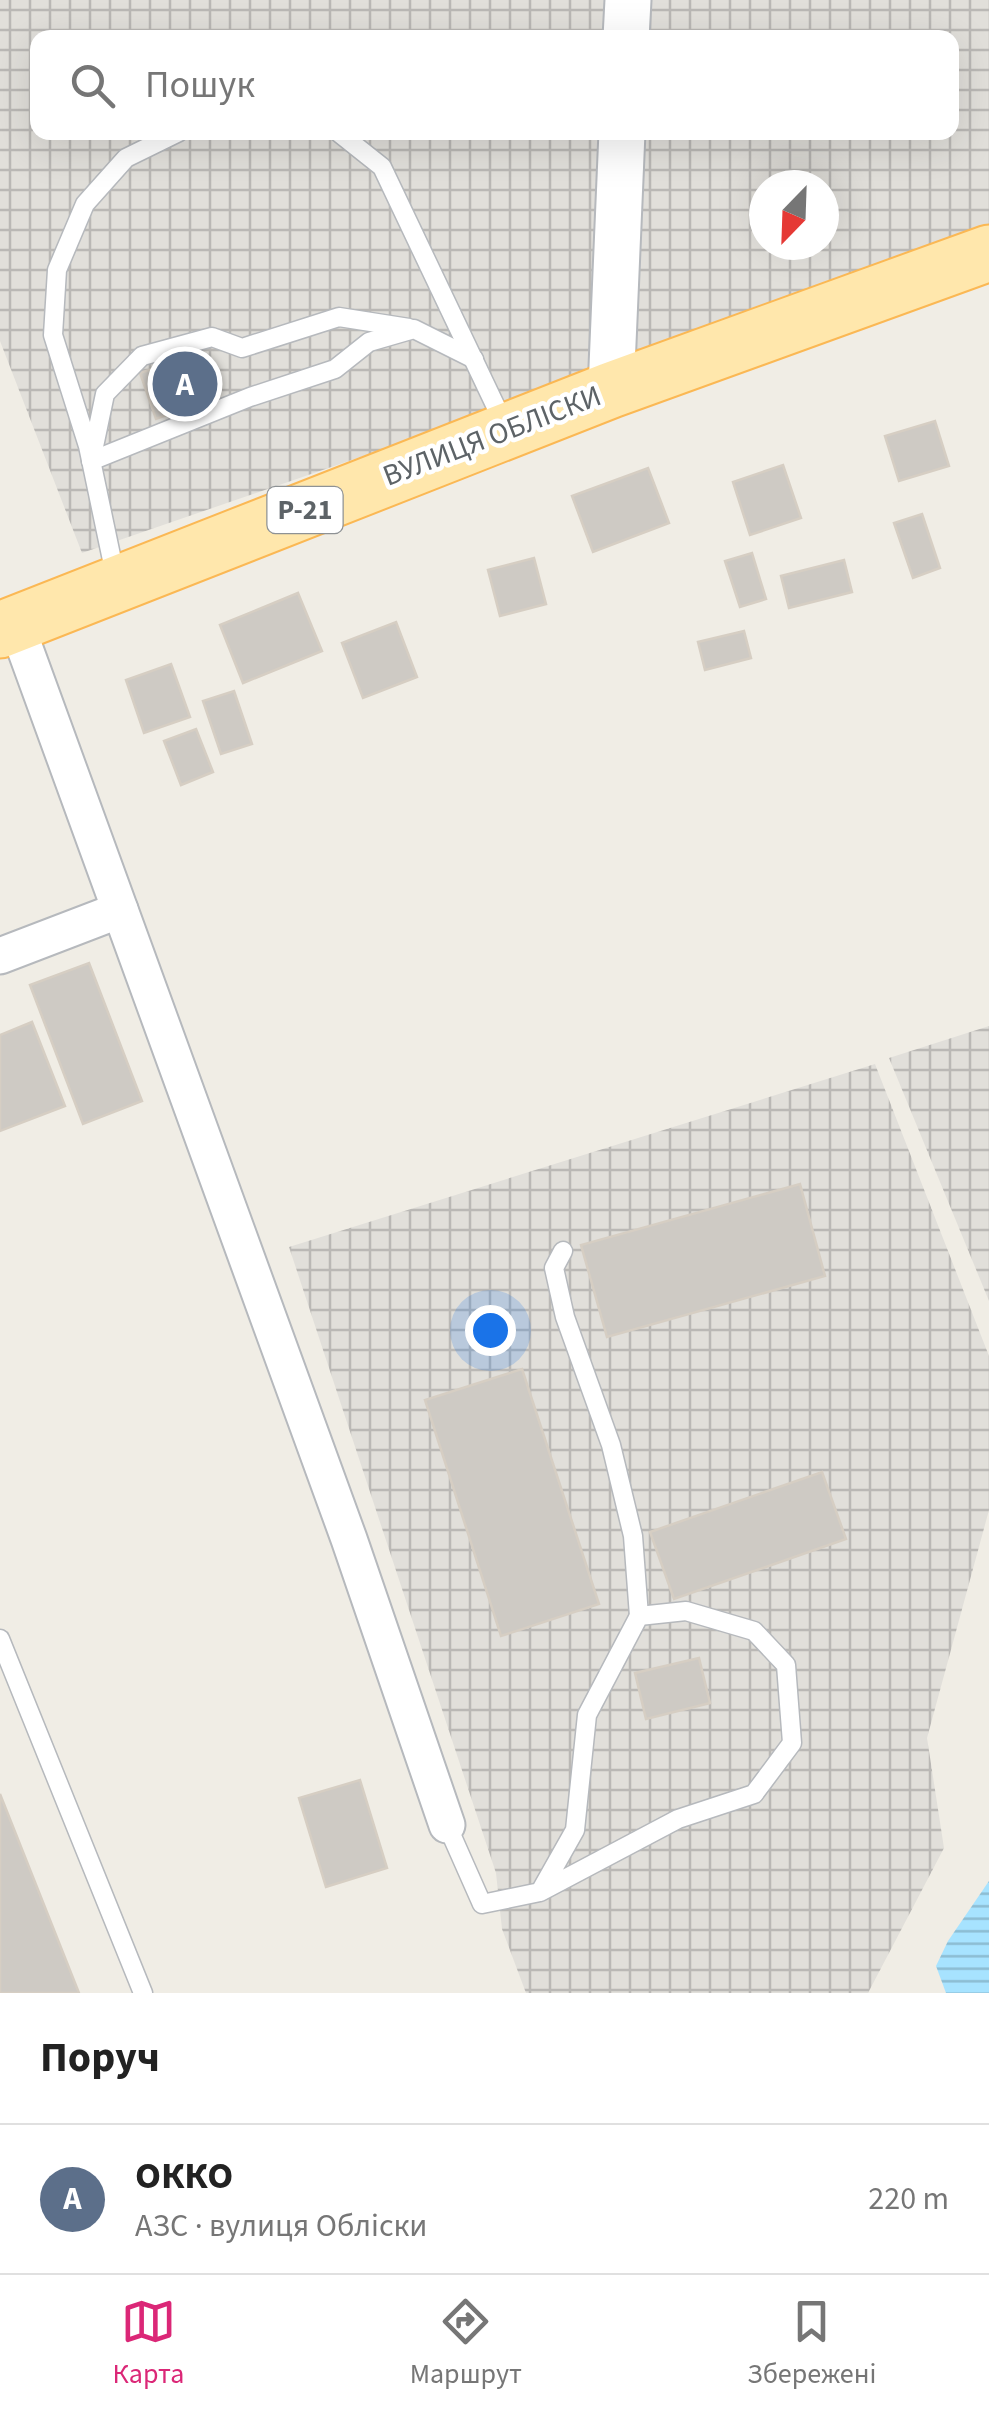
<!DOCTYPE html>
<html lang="uk">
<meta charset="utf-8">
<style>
:root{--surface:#fff;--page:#f2f2f2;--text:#222;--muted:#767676;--line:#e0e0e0;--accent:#db2777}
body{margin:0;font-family:"Source Sans 3",sans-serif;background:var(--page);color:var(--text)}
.compass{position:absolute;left:749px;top:170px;width:90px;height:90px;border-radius:50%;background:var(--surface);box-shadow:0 10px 40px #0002;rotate:203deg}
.you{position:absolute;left:490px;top:1330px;width:35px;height:35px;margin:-25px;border:8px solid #fff;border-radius:50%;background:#1a73e8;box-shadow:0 0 0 15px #1a73e833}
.badge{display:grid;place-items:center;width:65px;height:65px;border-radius:50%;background:var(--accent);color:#fff;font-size:32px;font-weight:700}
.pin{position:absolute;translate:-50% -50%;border:5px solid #fff;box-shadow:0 2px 10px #0006}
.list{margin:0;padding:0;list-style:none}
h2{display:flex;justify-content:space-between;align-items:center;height:130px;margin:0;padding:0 40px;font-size:42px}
h2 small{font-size:32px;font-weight:400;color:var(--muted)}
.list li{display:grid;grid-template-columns:65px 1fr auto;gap:30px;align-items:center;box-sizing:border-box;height:150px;padding:0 40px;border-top:2px solid var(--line)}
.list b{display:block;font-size:38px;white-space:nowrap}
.list p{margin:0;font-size:32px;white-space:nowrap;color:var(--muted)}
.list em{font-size:32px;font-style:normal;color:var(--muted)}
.icon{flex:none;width:55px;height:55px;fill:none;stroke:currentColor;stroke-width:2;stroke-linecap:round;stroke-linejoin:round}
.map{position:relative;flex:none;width:989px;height:1993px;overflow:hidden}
.search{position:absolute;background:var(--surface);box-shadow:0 10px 40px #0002;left:30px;right:30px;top:30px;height:110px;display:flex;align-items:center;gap:25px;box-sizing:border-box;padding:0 35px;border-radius:20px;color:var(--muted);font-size:38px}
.sheet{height:280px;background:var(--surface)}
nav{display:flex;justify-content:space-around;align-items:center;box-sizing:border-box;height:140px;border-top:2px solid var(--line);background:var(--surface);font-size:28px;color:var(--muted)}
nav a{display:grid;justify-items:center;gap:5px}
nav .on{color:var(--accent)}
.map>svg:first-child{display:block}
.industrial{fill:url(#industrial-grid);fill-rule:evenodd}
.water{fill:url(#water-rules)}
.building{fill:#cecac4;stroke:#d6cec3;stroke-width:2.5}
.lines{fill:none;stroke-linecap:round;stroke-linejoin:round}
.service-casing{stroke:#b6b9bd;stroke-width:21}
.minor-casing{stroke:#b6b9bd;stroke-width:39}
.tertiary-casing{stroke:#b6b9bd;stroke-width:49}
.primary-casing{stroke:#fbb854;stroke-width:59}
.service{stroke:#fff;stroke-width:18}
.minor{stroke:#fff;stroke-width:35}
.tertiary{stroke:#fff;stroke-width:45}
.primary{stroke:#ffe7ac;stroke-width:55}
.labels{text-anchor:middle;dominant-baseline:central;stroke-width:9;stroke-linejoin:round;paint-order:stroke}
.shield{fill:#fff;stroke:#8e9295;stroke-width:2.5}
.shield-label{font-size:28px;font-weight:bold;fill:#5d6367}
.street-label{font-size:30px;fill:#5d6367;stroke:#fff}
</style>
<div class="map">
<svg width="989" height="1993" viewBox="0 0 989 1993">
<defs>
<pattern id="industrial-grid" width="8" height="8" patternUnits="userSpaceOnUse" patternTransform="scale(2.5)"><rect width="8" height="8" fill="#e1dfda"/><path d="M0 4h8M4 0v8" fill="none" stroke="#bab8b5"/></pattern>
<pattern id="water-rules" width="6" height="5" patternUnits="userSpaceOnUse" patternTransform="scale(2.5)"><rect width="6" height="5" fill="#a7e3ff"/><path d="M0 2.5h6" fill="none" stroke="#8bbcd2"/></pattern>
</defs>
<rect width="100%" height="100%" fill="#f0ede5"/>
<g class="industrial">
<path d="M 0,0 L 989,0 L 989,240 L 82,553 L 0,341 ZM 38,38 L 952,38 L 952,132 L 38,132 ZM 764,185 L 824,185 L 824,245 L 764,245 Z"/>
<polygon points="989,1026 989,1301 889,1058"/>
<polygon points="875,1064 989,1356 989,1510 927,1738 944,1848 868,1993 526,1993 502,1929 496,1873 289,1247"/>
</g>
<polygon class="water" points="989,1881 989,1993 946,1993 936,1966 948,1941"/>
<g class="building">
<polygon points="197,354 213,398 156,419 140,373"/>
<polygon points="935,421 949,466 899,481 885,436"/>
<polygon points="783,465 801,518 750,535 733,482"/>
<polygon points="648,468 669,523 593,552 572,496"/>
<polygon points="922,514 940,568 913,578 894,523"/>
<polygon points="752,553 766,599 740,607 725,561"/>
<polygon points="534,558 546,604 500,616 488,570"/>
<polygon points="844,560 852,592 789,608 781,576"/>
<polygon points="298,593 322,651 243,683 220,625"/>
<polygon points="396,622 417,677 363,698 342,643"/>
<polygon points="744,631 751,658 705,670 698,642"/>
<polygon points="171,664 190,717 144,733 126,680"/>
<polygon points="234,691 252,744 221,754 203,701"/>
<polygon points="196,729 213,772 181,785 164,741"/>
<polygon points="89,963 142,1101 83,1124 30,985"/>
<polygon points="32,1022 65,1106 0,1131 0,1035"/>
<polygon points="800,1184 825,1276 607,1337 581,1245"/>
<polygon points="522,1369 599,1604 501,1636 425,1400"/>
<polygon points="822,1472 846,1539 674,1599 650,1532"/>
<polygon points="699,1658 710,1703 646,1719 635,1673"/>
<polygon points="360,1780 387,1868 326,1887 299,1798"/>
<polygon points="0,1794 79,1993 0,1993"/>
</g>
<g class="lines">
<g class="service-casing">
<g id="service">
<polyline points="338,132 382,167 505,426"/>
<polyline points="92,456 105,394 142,356 212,337 242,348 339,317 409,328"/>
<polyline points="91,461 250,397 335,369 369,342 414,329 474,359"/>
<polyline points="116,579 88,446 53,335 57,270 85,204 126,158 179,132"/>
<polyline points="563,1251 554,1268 565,1317 611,1445 633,1536 639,1616"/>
<polyline points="0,1639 143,1993"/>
<polyline points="447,1825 482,1904 540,1892 678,1819 754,1794 792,1743 786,1665 754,1631 686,1611 639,1616 587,1715 575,1830 540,1892"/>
</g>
</g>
<g class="minor-casing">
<g id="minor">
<polyline points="16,624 349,1539 447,1825"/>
<polyline points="0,956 120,910"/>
</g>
</g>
<g class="tertiary-casing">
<g id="tertiary">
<polyline points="626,38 628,0"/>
<polyline points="611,390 622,132"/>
</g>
</g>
<g class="primary-casing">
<polyline id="primary" points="0,630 611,390 989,253"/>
</g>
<use href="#service" class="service"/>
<use href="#minor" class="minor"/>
<use href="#tertiary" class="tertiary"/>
<use href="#primary" class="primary"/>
</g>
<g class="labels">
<rect class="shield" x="267.5" y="487" width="75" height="46" rx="8"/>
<g class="shield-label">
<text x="305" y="510">Р-21</text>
</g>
<g class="street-label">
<text transform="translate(492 436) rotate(-21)">ВУЛИЦЯ ОБЛІСКИ</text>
</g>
</g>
</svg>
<svg class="compass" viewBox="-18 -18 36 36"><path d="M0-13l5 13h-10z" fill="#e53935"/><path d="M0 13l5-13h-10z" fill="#767676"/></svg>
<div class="you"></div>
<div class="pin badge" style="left:185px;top:384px;background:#5c6f8a">A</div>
<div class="search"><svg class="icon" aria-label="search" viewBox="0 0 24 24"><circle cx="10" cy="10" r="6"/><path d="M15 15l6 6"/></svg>Пошук</div>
</div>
<section class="sheet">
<h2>Поруч<small></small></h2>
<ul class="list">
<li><span class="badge" style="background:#5c6f8a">A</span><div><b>ОККО</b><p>АЗС · вулиця Обліски</p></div><em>220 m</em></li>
</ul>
</section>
<nav>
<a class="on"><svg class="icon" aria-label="map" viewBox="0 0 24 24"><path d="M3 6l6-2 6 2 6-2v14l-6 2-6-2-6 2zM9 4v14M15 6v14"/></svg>Карта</a>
<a><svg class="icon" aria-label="directions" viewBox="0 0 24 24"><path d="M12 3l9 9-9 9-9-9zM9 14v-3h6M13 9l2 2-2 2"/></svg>Маршрут</a>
<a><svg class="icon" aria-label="saved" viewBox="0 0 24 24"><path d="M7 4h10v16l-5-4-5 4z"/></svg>Збережені</a>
</nav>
